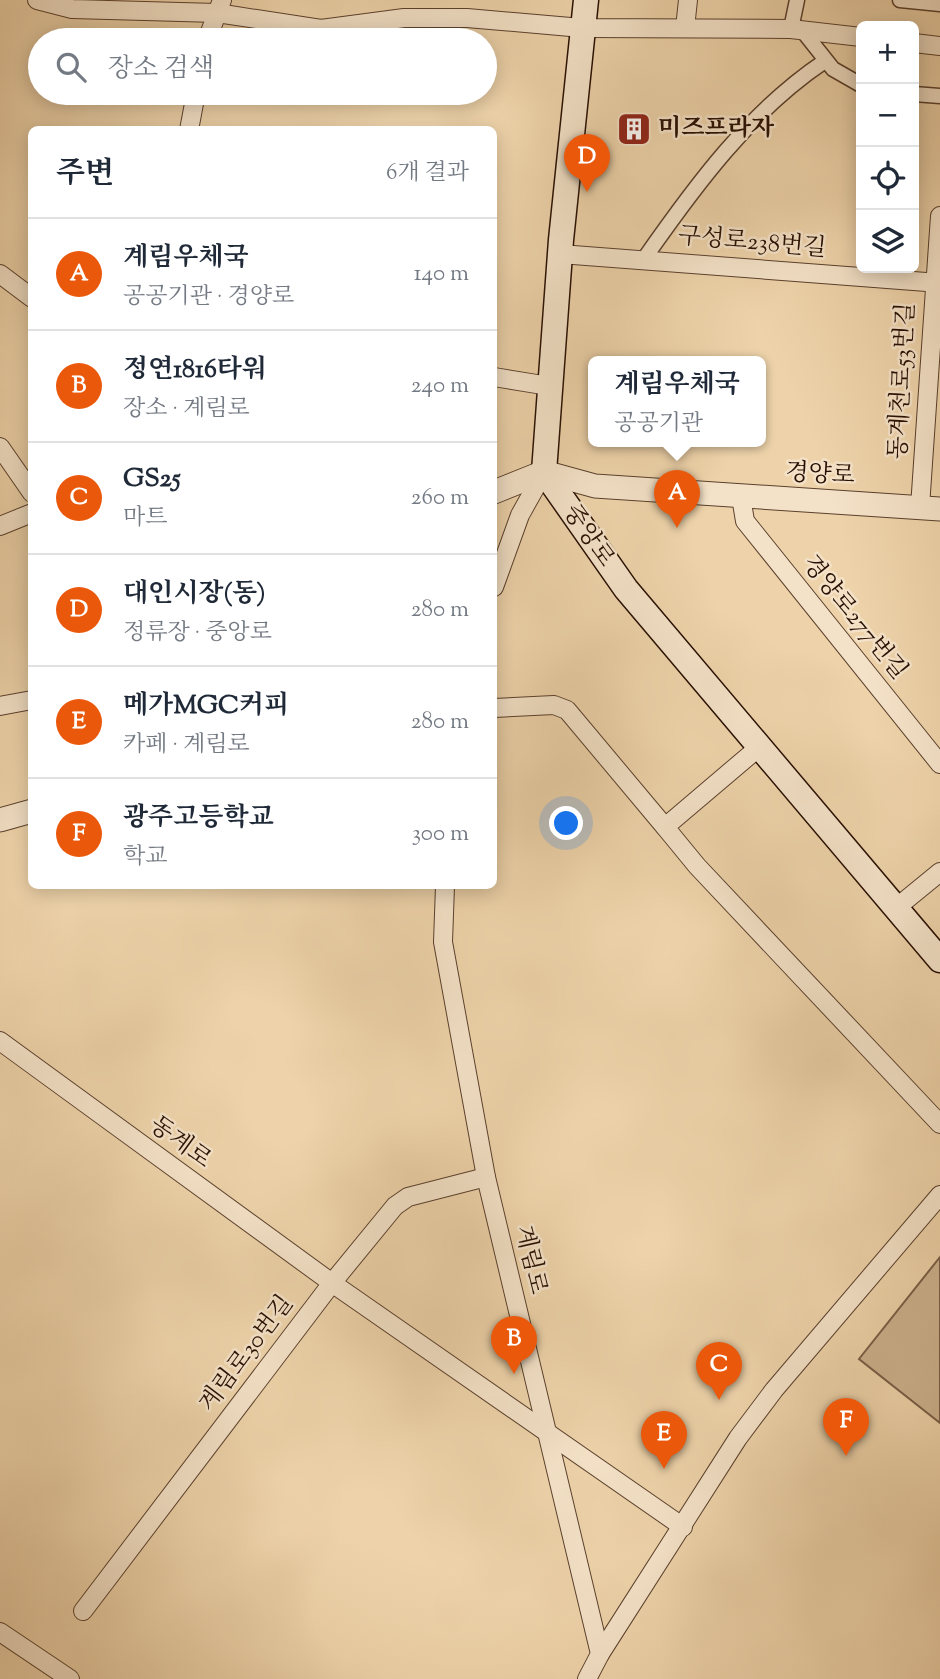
<!DOCTYPE html>
<html lang="ko">
<meta charset="utf-8">
<style>
:root{--surface:#fff;--page:#f2f2f3;--text:#1f2937;--muted:#747a83;--line:#e0e1e3;--accent:#ea580c}
body{margin:0;font-family:"Sorts Mill Goudy","Noto Serif KR",serif;background:var(--page);color:var(--text)}
.controls{position:absolute;right:21px;top:21px;display:grid;overflow:hidden;border-radius:10px;box-shadow:0 4px 18px #0003}
.controls button{width:63px;height:63px;display:grid;place-items:center;padding:0;border:0;border-bottom:2px solid var(--line);background:var(--surface);color:var(--text);font:35px sans-serif}
.you{position:absolute;left:567px;top:824px;width:24px;height:24px;margin:-18px;border:5px solid #fff;border-radius:50%;background:#1a73e8;box-shadow:0 0 0 10px #1a73e833}
.badge{display:grid;place-items:center;width:46px;height:46px;border-radius:50%;background:var(--accent);color:#fff;font-size:23px;font-weight:700}
.pin{position:absolute;translate:-50% -58px;filter:drop-shadow(0 2px 4px #0008)}
.pin::after{content:'';position:absolute;top:37px;width:24px;height:21px;background:inherit;clip-path:polygon(0 0,100% 0,50% 100%)}
.popup{position:absolute;left:588px;top:356px;width:178px;height:91px;box-sizing:border-box;display:grid;place-content:center;border-radius:10px;background:var(--surface);filter:drop-shadow(0 2px 5px #0005);font-size:23px;white-space:nowrap;color:var(--muted)}
.popup b{font-size:26px;color:var(--text)}
.popup::after{content:'';position:absolute;left:50%;top:100%;margin-left:-14px;border:14px solid transparent;border-top-color:var(--surface)}
.list{margin:0;padding:0;list-style:none}
h2{display:flex;justify-content:space-between;align-items:center;height:91px;margin:0;padding:0 28px;font-size:30px}
h2 small{font-size:23px;font-weight:400;color:var(--muted)}
.list li{display:grid;grid-template-columns:46px 1fr auto;gap:21px;align-items:center;box-sizing:border-box;height:112px;padding:0 28px;border-top:2px solid var(--line)}
.list b{display:block;font-size:26px;white-space:nowrap}
.list p{margin:0;font-size:23px;white-space:nowrap;color:var(--muted)}
.list em{font-size:23px;font-style:normal;color:var(--muted)}
.icon{flex:none;width:38px;height:38px;fill:none;stroke:currentColor;stroke-width:2;stroke-linecap:round;stroke-linejoin:round}
.map{position:relative;flex:none;width:940px;height:1679px;overflow:hidden}
.search{position:absolute;background:var(--surface);box-shadow:0 4px 18px #0003;left:28px;top:28px;width:469px;height:77px;display:flex;align-items:center;gap:18px;box-sizing:border-box;padding:0 24px;border-radius:38px;color:var(--muted);font-size:26px}
.panel{position:absolute;background:var(--surface);box-shadow:0 4px 18px #0003;left:28px;top:126px;width:469px;height:763px;border-radius:10px}
.map>svg:first-child{display:block}
.green{fill:#ccb28e;stroke:#7a6048;stroke-width:2}
.lines{fill:none;stroke-linecap:round;stroke-linejoin:round}
.pedestrian-casing{stroke:#5a402d;stroke-width:17}
.minor-casing{stroke:#5a402d;stroke-width:20}
.tertiary-casing{stroke:#5a402d;stroke-width:25}
.secondary-casing{stroke:#280f03;stroke-width:27}
.pedestrian{stroke:#f4e2c8;stroke-width:14}
.minor{stroke:#f4e2c8;stroke-width:18}
.tertiary{stroke:#f4e2c8;stroke-width:23}
.secondary{stroke:#f4e2c8;stroke-width:24}
.labels{text-anchor:middle;dominant-baseline:central;stroke-width:5;stroke-linejoin:round;paint-order:stroke}
.poi-label{font-size:24px;font-weight:bold;fill:#280f03;stroke:#f4e2c8;text-anchor:start}
.street-label{font-size:24px;fill:#280f03;stroke:#f4e2c8}
</style>
<div class="map">
<svg width="940" height="1679" viewBox="0 0 940 1679">
<rect width="100%" height="100%" fill="#eed3aa"/>
<filter id="stains"><feTurbulence type="fractalNoise" baseFrequency=".00286" numOctaves="4"/><feColorMatrix values="0 0 0 0 .2 0 0 0 0 .09 0 0 0 0 .02 0 0 0 .5 -.17"/></filter>
<radialGradient id="worn" r=".72"><stop offset=".6" stop-color="#630" stop-opacity="0"/><stop offset="1" stop-color="#630" stop-opacity=".3"/></radialGradient>
<polygon class="green" points="940,1257 940,1423 859,1359"/>
<g class="lines">
<g class="pedestrian-casing">
<g id="pedestrian">
<polyline points="900,0 940,4"/>
<polyline points="791,29 797,0"/>
<polyline points="802,30 833,69 861,85"/>
<polyline points="914,94 940,96"/>
<path d="M 644,259 C 695,186 750,111 825,61"/>
</g>
</g>
<g class="minor-casing">
<g id="minor">
<polyline points="37,0 72,9 217,13 321,29 404,18 467,18 582,28 791,29 861,37"/>
<polyline points="685,28 688,0"/>
<polyline points="207,40 222,0"/>
<polyline points="914,43 940,46"/>
<polyline points="189,130 196,93"/>
<polyline points="560,254 940,283"/>
<polyline points="0,274 32,298"/>
<polyline points="494,377 549,386"/>
<polyline points="0,447 32,493"/>
<polyline points="741,497 745,521 940,764"/>
<polyline points="920,507 940,216"/>
<polyline points="0,526 32,513"/>
<polyline points="494,587 520,515 544,472"/>
<polyline points="0,706 32,700"/>
<polyline points="494,708 554,705 567,710 665,827 758,748"/>
<polyline points="665,827 697,866 940,1124"/>
<polyline points="445,886 443,942 486,1177 600,1654 587,1679"/>
<polyline points="896,908 940,872"/>
<polyline points="0,1041 332,1283 683,1527"/>
<polyline points="83,1611 332,1283 395,1206 408,1197 486,1177"/>
<polyline points="0,1632 70,1679"/>
<polyline points="600,1654 738,1438 774,1390 940,1195"/>
</g>
</g>
<g class="tertiary-casing">
<g id="tertiary">
<polyline points="494,492 544,472 595,486 940,509"/>
<polyline points="0,820 32,811"/>
</g>
</g>
<g class="secondary-casing">
<polyline id="secondary" points="586,0 561,240 544,472 626,589 940,960"/>
</g>
<use href="#pedestrian" class="pedestrian"/>
<use href="#minor" class="minor"/>
<use href="#tertiary" class="tertiary"/>
<use href="#secondary" class="secondary"/>
</g>
<defs>
<g id="building-square" transform="scale(1.75)"><rect x="-9" y="-9" width="18" height="18" rx="4" fill="#8f2418" stroke="#f4e2c8"/><path d="M-4-6H4V6H1V3H-1V6H-4ZM-2.5-4.3h1.7v1.8h-1.7ZM.8-4.3h1.7v1.8H.8ZM-2.5-1h1.7V.8h-1.7ZM.8-1h1.7V.8H.8Z" fill="#fff"/></g>
</defs>
<g fill-rule="evenodd">
<use href="#building-square" x="634" y="129"/>
</g>
<g class="labels">
<g class="poi-label">
<text x="658" y="129">미즈프라자</text>
</g>
<g class="street-label">
<text transform="translate(752 243) rotate(5)">구성로238번길</text>
<text transform="translate(903 381) rotate(-87)">동계천로53번길</text>
<text transform="translate(820 475) rotate(3)">경양로</text>
<text transform="translate(588 536) rotate(55)">중앙로</text>
<text transform="translate(854 618) rotate(51)">경양로277번길</text>
<text transform="translate(180 1143) rotate(36)">동계로</text>
<text transform="translate(530 1260) rotate(77)">계림로</text>
<text transform="translate(247 1354) rotate(-53)">계림로30번길</text>
</g>
</g>
<rect width="100%" height="100%" filter="url(#stains)"/>
<rect width="100%" height="100%" fill="url(#worn)"/>
</svg>
<div class="controls">
<button>+</button>
<button>−</button>
<button><svg class="icon" aria-label="locate" viewBox="0 0 24 24"><circle cx="12" cy="12" r="6"/><path d="M12 2v4M12 18v4M2 12h4M18 12h4"/></svg></button>
<button><svg class="icon" aria-label="layers" viewBox="0 0 24 24"><path d="M12 4l9 5-9 5-9-5zM3 14l9 5 9-5"/></svg></button>
</div>
<div class="you"></div>
<div class="pin badge" style="left:677px;top:528px">A</div>
<div class="popup"><b>계림우체국</b>공공기관</div>
<div class="pin badge" style="left:514px;top:1374px">B</div>
<div class="pin badge" style="left:719px;top:1400px">C</div>
<div class="pin badge" style="left:587px;top:192px">D</div>
<div class="pin badge" style="left:664px;top:1469px">E</div>
<div class="pin badge" style="left:846px;top:1456px">F</div>
<div class="search"><svg class="icon" aria-label="search" viewBox="0 0 24 24"><circle cx="10" cy="10" r="6"/><path d="M15 15l6 6"/></svg>장소 검색</div>
<section class="panel">
<h2>주변<small>6개 결과</small></h2>
<ul class="list">
<li><span class="badge">A</span><div><b>계림우체국</b><p>공공기관 · 경양로</p></div><em>140 m</em></li>
<li><span class="badge">B</span><div><b>정연1816타워</b><p>장소 · 계림로</p></div><em>240 m</em></li>
<li><span class="badge">C</span><div><b>GS25</b><p>마트</p></div><em>260 m</em></li>
<li><span class="badge">D</span><div><b>대인시장(동)</b><p>정류장 · 중앙로</p></div><em>280 m</em></li>
<li><span class="badge">E</span><div><b>메가MGC커피</b><p>카페 · 계림로</p></div><em>280 m</em></li>
<li><span class="badge">F</span><div><b>광주고등학교</b><p>학교</p></div><em>300 m</em></li>
</ul>
</section>
</div>
